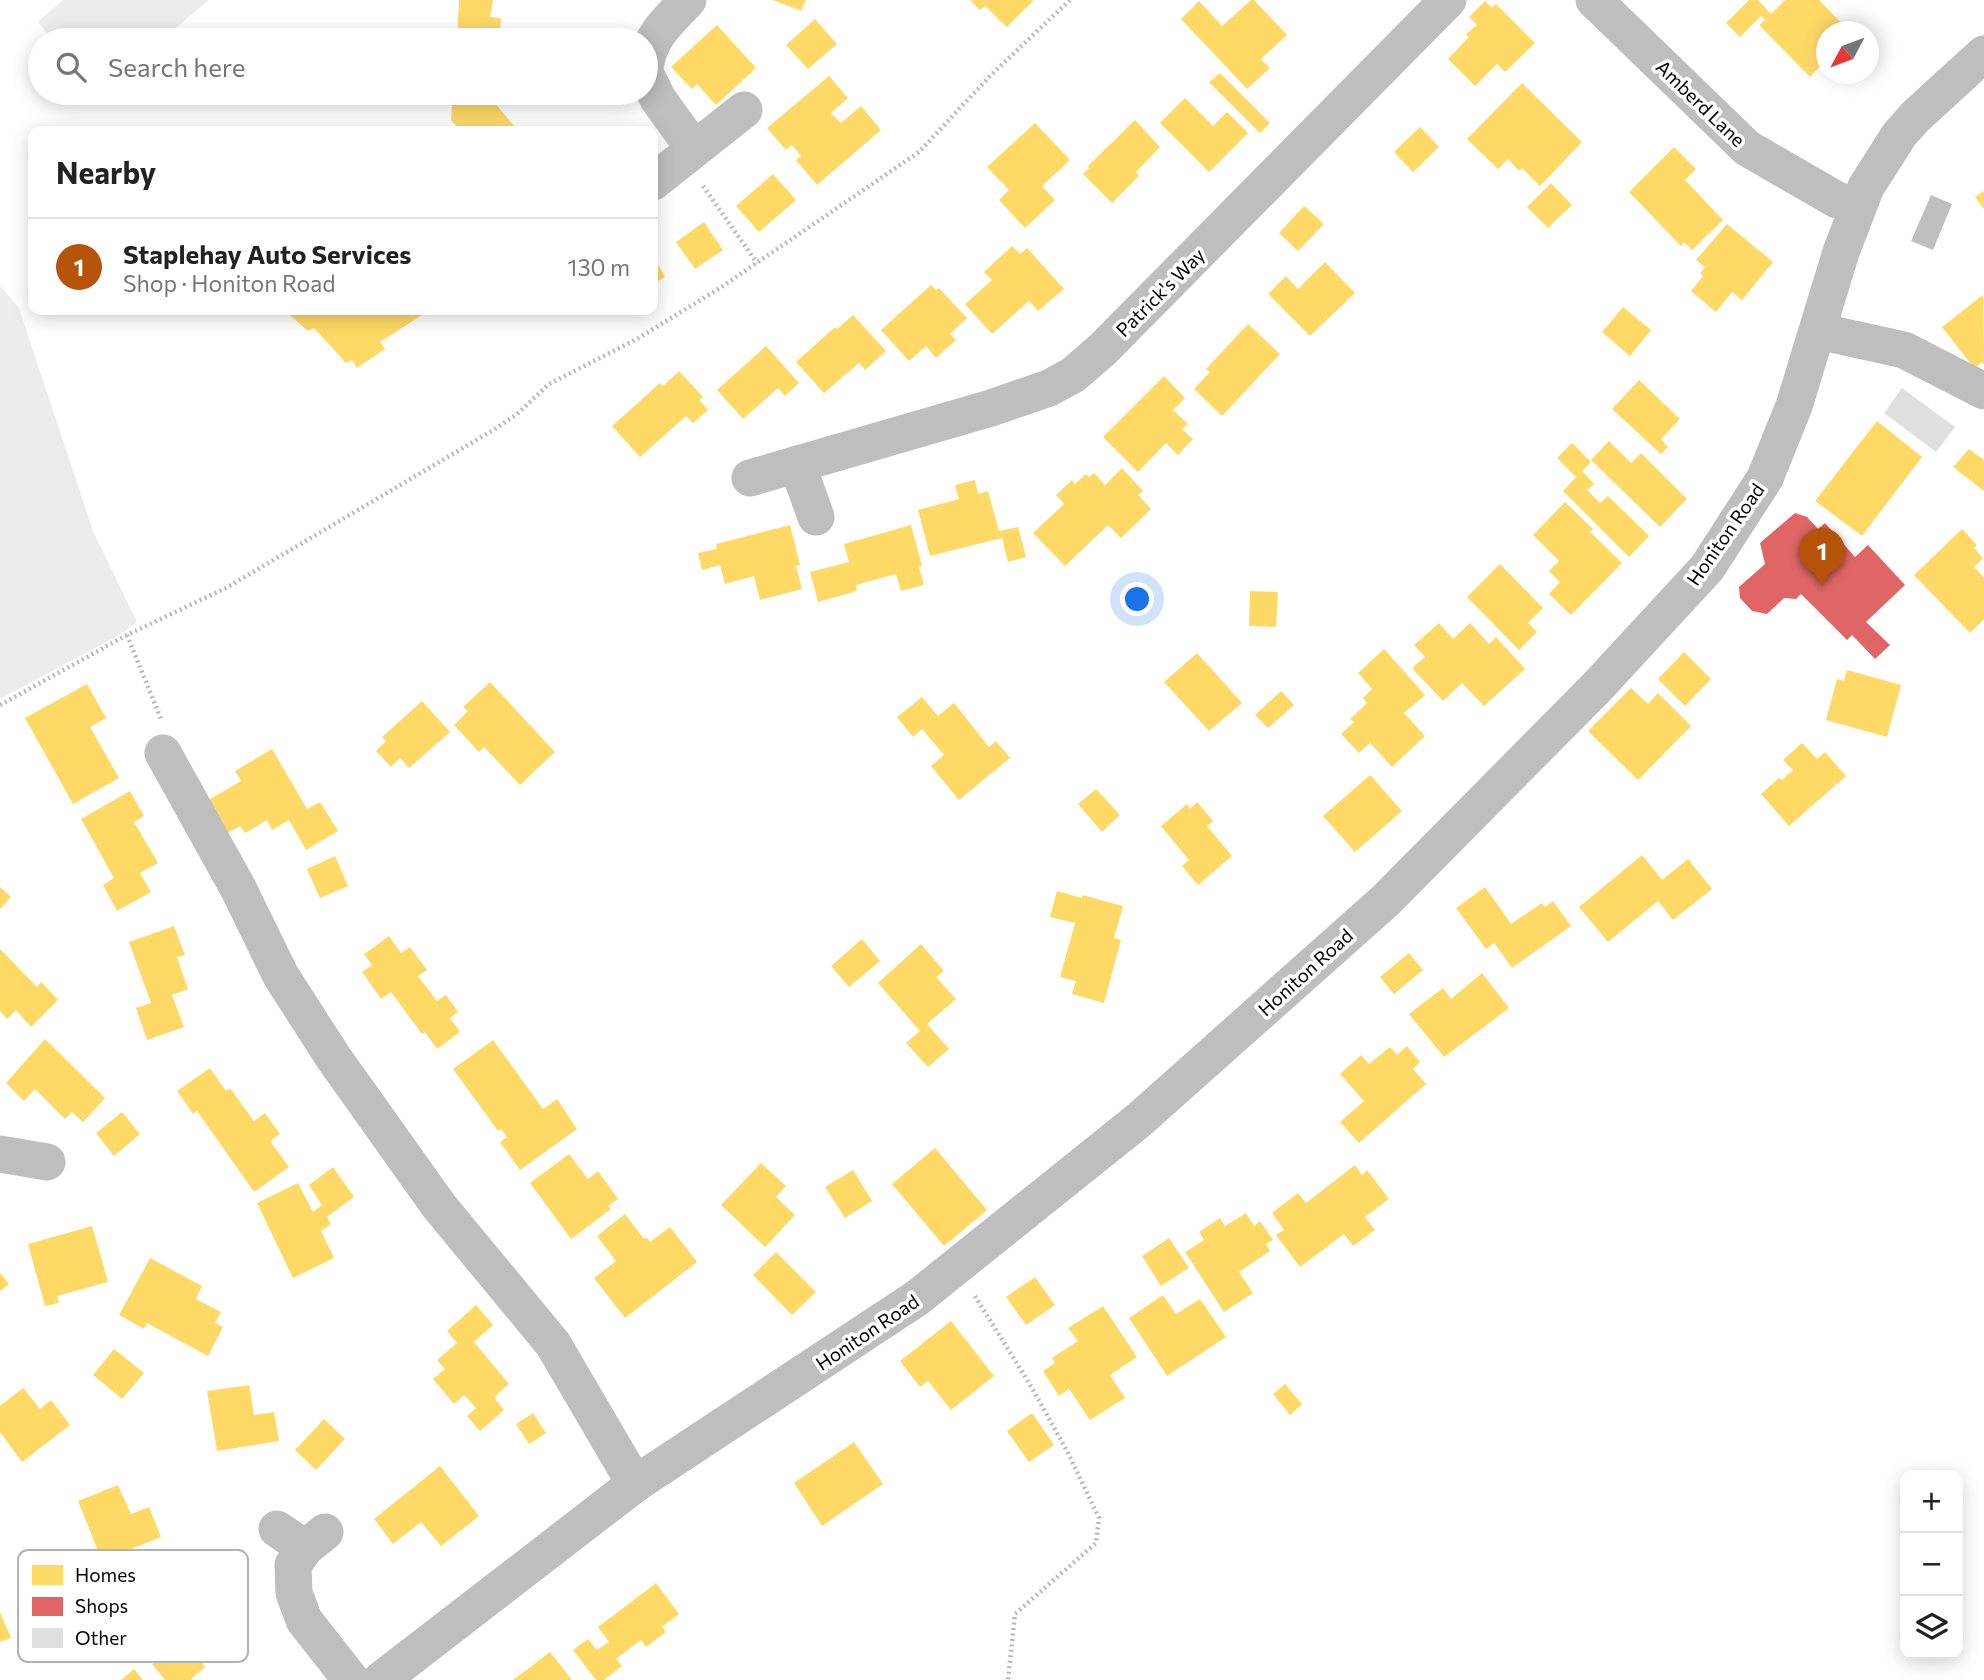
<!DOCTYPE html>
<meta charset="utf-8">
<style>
:root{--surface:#fff;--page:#f6f6f6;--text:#222;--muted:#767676;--line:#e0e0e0;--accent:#b45309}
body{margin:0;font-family:Commissioner,sans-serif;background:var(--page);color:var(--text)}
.controls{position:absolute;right:21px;bottom:21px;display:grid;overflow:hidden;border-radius:14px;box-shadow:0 4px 18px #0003}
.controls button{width:63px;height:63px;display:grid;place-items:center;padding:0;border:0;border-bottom:2px solid var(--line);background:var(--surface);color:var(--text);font:35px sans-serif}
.compass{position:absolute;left:1816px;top:21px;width:63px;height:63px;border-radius:50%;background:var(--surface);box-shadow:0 4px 18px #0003;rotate:229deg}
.you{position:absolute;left:1138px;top:600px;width:24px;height:24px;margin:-18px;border:5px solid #fff;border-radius:50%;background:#1a73e8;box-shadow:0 0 0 10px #1a73e833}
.badge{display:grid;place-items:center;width:46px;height:46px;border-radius:50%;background:var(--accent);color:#fff;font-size:23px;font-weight:700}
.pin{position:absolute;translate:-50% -58px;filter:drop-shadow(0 2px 4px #0008)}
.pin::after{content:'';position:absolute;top:37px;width:24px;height:21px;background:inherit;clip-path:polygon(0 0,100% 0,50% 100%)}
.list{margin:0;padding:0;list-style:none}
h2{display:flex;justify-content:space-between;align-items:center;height:91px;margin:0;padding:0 28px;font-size:30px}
h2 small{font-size:23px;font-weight:400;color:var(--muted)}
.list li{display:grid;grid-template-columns:46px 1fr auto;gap:21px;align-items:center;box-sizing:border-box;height:98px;padding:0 28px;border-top:2px solid var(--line)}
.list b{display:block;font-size:26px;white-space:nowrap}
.list p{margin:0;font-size:23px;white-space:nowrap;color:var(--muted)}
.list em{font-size:23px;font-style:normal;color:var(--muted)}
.icon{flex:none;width:38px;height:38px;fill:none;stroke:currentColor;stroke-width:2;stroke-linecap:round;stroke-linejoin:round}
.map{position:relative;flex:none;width:1984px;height:1680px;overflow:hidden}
.search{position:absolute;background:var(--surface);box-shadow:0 4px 18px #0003;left:28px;top:28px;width:630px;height:77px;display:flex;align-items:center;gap:18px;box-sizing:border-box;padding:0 24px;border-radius:38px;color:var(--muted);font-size:26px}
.panel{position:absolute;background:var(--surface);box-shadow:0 4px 18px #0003;left:28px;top:126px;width:630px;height:189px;border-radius:14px}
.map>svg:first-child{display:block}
.green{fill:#ececec}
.water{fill:#bfbfbf}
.homes{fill:#ffd966}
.shops{fill:#e06666}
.building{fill:#dfdfdf}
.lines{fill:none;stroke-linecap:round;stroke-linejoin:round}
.path{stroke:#b9b9b9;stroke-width:4.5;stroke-dasharray:2 3.5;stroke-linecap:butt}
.minor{stroke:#bebebe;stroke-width:37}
.labels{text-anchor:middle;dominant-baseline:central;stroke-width:7;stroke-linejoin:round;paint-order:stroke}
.street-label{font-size:19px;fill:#000;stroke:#fff}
.key{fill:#fff;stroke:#b2b2b2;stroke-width:2}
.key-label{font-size:19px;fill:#000}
</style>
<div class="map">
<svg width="1984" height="1680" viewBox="0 0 1984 1680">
<rect width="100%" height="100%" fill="#fff"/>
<g class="green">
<polygon points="63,0 209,0 161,40 53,40 38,22"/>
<polygon points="0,286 19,308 93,531 137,622 121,634 0,699"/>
</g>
<polygon class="water" points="1931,195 1952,204 1933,250 1911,241"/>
<g class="homes">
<polygon points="459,0 493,0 490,17 501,18 499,40 457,40"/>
<polygon points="773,0 806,0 801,11"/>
<polygon points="970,0 1034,0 1007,27 985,6 980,10"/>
<polygon points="1251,0 1254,0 1287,35 1261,59 1270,68 1247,89 1181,19 1199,1 1222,26"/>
<polygon points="1749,0 1758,0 1771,14 1785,0 1819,0 1847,29 1844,32 1826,32 1826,60 1810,77 1759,25 1765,20 1761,16 1740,37 1726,23"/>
<polygon points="1485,1 1492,8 1496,4 1535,43 1505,72 1497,64 1475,86 1448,59 1469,37 1466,34 1477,25 1469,17"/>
<polygon points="815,19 837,44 808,69 786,45"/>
<polygon points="717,25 756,68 716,105 697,84 692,89 671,67"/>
<polygon points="1220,73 1270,123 1260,133 1209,82"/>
<polygon points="829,76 848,98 831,113 841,123 861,106 881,130 817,185 796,160 801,156 792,145 786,150 767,128"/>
<polygon points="1522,83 1582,142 1540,186 1522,168 1519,171 1508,159 1498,169 1467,139"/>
<polygon points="453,93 495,93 495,103 518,131 461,131 451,120"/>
<polygon points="1185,98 1213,126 1227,112 1248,133 1209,172 1160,123"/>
<polygon points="1135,120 1160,147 1136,172 1139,176 1112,203 1083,174 1089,168 1088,166"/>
<polygon points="1035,123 1070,160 1042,186 1055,200 1025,228 999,200 1009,190 987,167"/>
<polygon points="1420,127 1439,147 1413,172 1394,152"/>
<polygon points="1674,147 1696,169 1685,180 1723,220 1692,250 1684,242 1681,246 1629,192"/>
<polygon points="773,174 796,200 759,232 736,206"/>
<polygon points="1551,183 1572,205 1548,228 1527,207"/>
<polygon points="1984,191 1984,209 1975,197"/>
<polygon points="1304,206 1324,224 1298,251 1279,233"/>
<polygon points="704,222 723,250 695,269 676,242"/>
<polygon points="1727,224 1773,262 1742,300 1732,292 1716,312 1691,291 1703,276 1700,273 1705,267 1696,260"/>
<polygon points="1012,246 1020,254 1027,248 1064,289 1038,311 1029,301 992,334 965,304 992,280 984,272"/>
<polygon points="653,256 665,277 653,284"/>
<polygon points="1325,262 1355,293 1310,336 1268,294 1286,276 1298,289"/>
<polygon points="931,285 936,290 939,288 967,318 950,334 956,340 936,358 926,346 909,361 881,330"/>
<polygon points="1983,295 1984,365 1982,362 1974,368 1942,327"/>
<polygon points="1623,307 1651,330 1630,356 1602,332"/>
<polygon points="284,310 430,310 380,342 385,349 357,368 352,360 346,363 314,328 308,331"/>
<polygon points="853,315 886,351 865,370 859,363 824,393 796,362 835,327 837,329"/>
<polygon points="1248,324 1280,354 1222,416 1194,389 1210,372 1206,369"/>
<polygon points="766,346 799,383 785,396 778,388 743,419 717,390"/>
<polygon points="679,371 703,397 699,400 708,410 693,423 686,416 640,457 612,426 660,383 663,386"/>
<polygon points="1164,376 1185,398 1173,410 1188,424 1182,429 1193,439 1178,455 1166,443 1138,472 1103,437"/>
<polygon points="1639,380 1680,419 1661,439 1668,447 1661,454 1612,409"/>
<polygon points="1877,421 1922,457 1862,536 1815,501"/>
<polygon points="1609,441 1631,463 1641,453 1687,499 1660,527 1591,460"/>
<polygon points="1572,443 1591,462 1582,471 1594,484 1587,490 1600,503 1608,496 1649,536 1629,557 1563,491 1576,477 1557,458"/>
<polygon points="1969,449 1984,460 1984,491 1953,467"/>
<polygon points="1122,468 1143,491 1138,495 1151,509 1121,538 1108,525 1065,566 1033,533 1064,504 1056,495 1072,480 1075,484 1086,474 1089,477 1094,473 1105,485"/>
<polygon points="975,480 978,494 988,491 999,531 1018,527 1026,557 1008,562 1002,538 930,556 918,510 959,499 955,485"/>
<polygon points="1565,502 1593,529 1590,532 1622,563 1571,615 1549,594 1560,582 1549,571 1559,561 1533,535"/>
<polygon points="790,525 800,565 796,566 802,589 760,600 754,576 725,584 720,565 702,570 698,553 717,549 716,544"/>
<polygon points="911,525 922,566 919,567 924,585 901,591 896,574 856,585 857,591 818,602 810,572 849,562 844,544"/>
<polygon points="1962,529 1977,545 1974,548 1983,558 1974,567 1984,578 1984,619 1970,633 1914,575"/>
<polygon points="1500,564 1543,608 1528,623 1537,632 1519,650 1467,597"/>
<polygon points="1250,591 1278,592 1276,627 1249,626"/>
<polygon points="1439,623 1453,639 1470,623 1489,644 1496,637 1525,669 1484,706 1462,683 1443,701 1412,668 1425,657 1414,645"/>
<polygon points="1384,649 1425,695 1404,713 1425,736 1392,767 1370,743 1359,753 1341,734 1354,722 1350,719 1367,703 1363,698 1372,689 1358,673"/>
<polygon points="1684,652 1711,679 1685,706 1658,679"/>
<polygon points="1197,653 1242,703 1209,731 1164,682"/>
<polygon points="1847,670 1901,685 1887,737 1826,720 1837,679 1844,681"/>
<polygon points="490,682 555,752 520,785 484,747 479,752 454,725 468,711 463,707"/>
<polygon points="87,684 106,718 90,727 119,778 73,804 25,718"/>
<polygon points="1631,688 1648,704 1658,693 1691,726 1638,780 1588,731"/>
<polygon points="1281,691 1294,705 1268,728 1255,715"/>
<polygon points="922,697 938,716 954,703 989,747 996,741 1010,758 959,800 931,766 944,755 922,729 913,737 897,717"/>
<polygon points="422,701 450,732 409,768 400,758 391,767 376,751 386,741 382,737"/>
<polygon points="1802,743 1817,759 1825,752 1846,776 1789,826 1761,794 1779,778 1782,780 1793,770 1783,760"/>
<polygon points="272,749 307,809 320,802 338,831 306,850 289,820 272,830 267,820 245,833 240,826 224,835 205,802 241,781 235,771"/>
<polygon points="1370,775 1402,811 1355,852 1323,816"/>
<polygon points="1096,789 1120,815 1102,832 1078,804"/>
<polygon points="130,791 144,816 134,822 158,863 140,873 151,892 117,911 103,885 114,878 81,819"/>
<polygon points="1197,802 1213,821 1207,826 1232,856 1198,885 1182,866 1189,860 1161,826 1187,804 1190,809"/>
<polygon points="1642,855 1662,880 1688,859 1712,889 1673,920 1658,901 1608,942 1579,907"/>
<polygon points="335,856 348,886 320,898 307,869"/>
<polygon points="0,887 11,897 0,909"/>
<polygon points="1485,887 1511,924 1542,903 1545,907 1553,901 1571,926 1512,968 1494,943 1486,949 1456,908"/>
<polygon points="1057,891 1082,898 1082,895 1123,906 1114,938 1121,940 1104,1003 1072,994 1076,981 1060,977 1075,923 1050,917"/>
<polygon points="174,926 185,955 177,957 188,989 172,995 184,1027 147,1040 136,1008 151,1003 129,942"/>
<polygon points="389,936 401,953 410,947 427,970 418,976 437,1001 446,995 458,1012 450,1018 460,1032 437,1049 425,1032 422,1034 391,992 381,999 362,972 372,965 364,954"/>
<polygon points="862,939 880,961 849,987 831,966"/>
<polygon points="921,944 944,971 936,977 956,999 927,1024 949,1049 928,1067 906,1043 920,1031 878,983"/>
<polygon points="0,949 37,987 41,982 58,1000 31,1027 16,1010 7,1019 0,1011"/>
<polygon points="1409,953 1423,970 1394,994 1380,977"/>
<polygon points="1482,973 1509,1008 1444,1057 1409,1014 1443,988 1451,999"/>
<polygon points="45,1039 105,1098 83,1122 72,1112 65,1119 35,1089 24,1101 6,1083"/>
<polygon points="493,1040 543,1109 557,1099 577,1129 520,1170 500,1142 507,1137 501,1129 498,1131 453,1069"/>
<polygon points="1407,1046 1420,1062 1413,1069 1426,1084 1359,1143 1340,1122 1364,1101 1340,1074 1361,1055 1369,1064 1390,1047 1397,1055"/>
<polygon points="210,1068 226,1091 230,1088 254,1121 265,1113 280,1134 270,1141 289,1167 254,1192 197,1111 193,1114 177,1091"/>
<polygon points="122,1112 140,1134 114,1156 96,1133"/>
<polygon points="935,1148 987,1210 944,1246 892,1184"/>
<polygon points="569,1154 588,1179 598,1171 618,1199 608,1206 611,1209 571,1239 530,1183"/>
<polygon points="761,1163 786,1186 776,1197 795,1215 765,1247 721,1205"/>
<polygon points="1355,1165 1362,1175 1367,1170 1389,1199 1365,1217 1375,1230 1353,1246 1344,1234 1300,1267 1276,1235 1284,1230 1272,1213 1298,1193 1306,1203"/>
<polygon points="333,1167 354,1197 327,1217 331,1224 321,1231 334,1258 293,1278 257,1203 298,1183 313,1212 322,1205 309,1185"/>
<polygon points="853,1170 872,1201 845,1218 825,1187"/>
<polygon points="1246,1213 1254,1226 1260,1221 1273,1240 1266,1244 1270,1251 1239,1272 1253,1293 1224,1312 1185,1252 1204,1240 1199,1232 1220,1218 1225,1226"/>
<polygon points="625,1214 644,1239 646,1237 650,1242 670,1227 697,1262 625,1318 594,1278 616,1261 597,1236"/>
<polygon points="92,1226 108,1282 57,1296 59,1303 45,1306 28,1244"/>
<polygon points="1169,1238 1189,1268 1161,1286 1142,1256"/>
<polygon points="776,1252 816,1292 792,1315 753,1275"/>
<polygon points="150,1258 202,1286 196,1299 221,1312 215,1323 223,1327 208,1356 147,1323 144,1329 119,1315"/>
<polygon points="0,1273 9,1284 0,1291"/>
<polygon points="1035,1277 1055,1305 1026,1325 1006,1297"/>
<polygon points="1163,1295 1176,1314 1200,1299 1226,1337 1167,1376 1129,1318"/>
<polygon points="476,1305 493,1325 474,1342 509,1384 494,1397 504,1410 480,1431 467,1416 476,1408 464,1395 454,1404 433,1379 445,1369 437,1360 457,1343 447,1331"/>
<polygon points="1103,1306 1137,1357 1110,1375 1125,1398 1090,1420 1069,1389 1059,1396 1043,1371 1055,1363 1052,1358 1078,1341 1068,1328"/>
<polygon points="951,1321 994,1376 951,1410 928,1381 920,1387 900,1361"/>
<polygon points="114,1349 144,1373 122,1399 93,1375"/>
<polygon points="1285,1384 1302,1404 1290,1415 1273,1394"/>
<polygon points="249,1385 254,1415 274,1412 279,1441 217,1451 207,1391"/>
<polygon points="23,1388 40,1409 51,1400 70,1425 22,1462 0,1432 0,1406"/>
<polygon points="533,1413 546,1433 529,1444 516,1424"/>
<polygon points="1032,1413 1054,1445 1029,1462 1007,1431"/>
<polygon points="324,1419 345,1439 316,1470 295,1450"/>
<polygon points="854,1442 883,1484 822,1526 794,1483"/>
<polygon points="440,1466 479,1516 441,1546 421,1522 393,1544 374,1519"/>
<polygon points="118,1485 131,1514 149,1507 161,1537 102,1561 78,1501"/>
<polygon points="656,1583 679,1614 662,1627 666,1632 646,1647 641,1640 616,1659 622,1666 604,1680 596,1680 573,1650 588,1639 597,1650 609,1642 598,1627"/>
<polygon points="209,1586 228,1608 217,1616 234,1637 203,1664 205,1667 190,1680 165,1680 152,1664 181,1641 165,1622"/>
<polygon points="0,1612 11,1638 0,1642"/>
<polygon points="550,1652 572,1680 513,1680"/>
<polygon points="134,1669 143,1680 121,1680"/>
</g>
<polygon class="shops" points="1795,513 1807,517 1818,529 1825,523 1855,557 1868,545 1905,585 1866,622 1890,645 1875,659 1852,635 1847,640 1801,594 1796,599 1784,598 1767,614 1752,611 1740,598 1739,587 1765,564 1760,543"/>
<polygon class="building" points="1902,388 1955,427 1936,452 1884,413"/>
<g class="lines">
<g class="path">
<polyline points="703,186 757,263"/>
<polyline points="127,635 161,719"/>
<polyline points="0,705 127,635 226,588 490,432 516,415 549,384 637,339 720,288 919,152 990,76 1070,0"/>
<polyline points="975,1296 1032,1388 1067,1451 1099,1518 1096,1543 1015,1614 1008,1680"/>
</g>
<g class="minor">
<polyline points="1594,0 1747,148 1837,200 1858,206"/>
<path d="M 646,63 C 650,36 670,19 688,0"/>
<polyline points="646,75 658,99 694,149"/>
<polyline points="653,182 744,110"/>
<polyline points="1818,331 1904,350 1984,391"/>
<polyline points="797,464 816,517"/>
<polyline points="750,478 991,408 1049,388 1073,375 1103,349 1448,0"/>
<polyline points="163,753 238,888 281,976 333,1057 439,1206 553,1344 635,1484"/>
<polyline points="0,1154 47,1162"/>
<polyline points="277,1529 305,1548"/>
<polyline points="325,1532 305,1548 293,1565 294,1593 304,1620 351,1680"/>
<polyline points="381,1680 635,1484 917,1298 1139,1120 1385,901 1597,687 1707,568 1765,478 1794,406 1841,252 1866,187 1899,135 1916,116 1984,54"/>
</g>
</g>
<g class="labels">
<g class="street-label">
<text transform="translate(1701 103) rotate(44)">Amberd Lane</text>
<text transform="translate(1160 292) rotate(-45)">Patrick's Way</text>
<text transform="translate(1725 534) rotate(-55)">Honiton Road</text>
<text transform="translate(1305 972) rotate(-42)">Honiton Road</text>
<text transform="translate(867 1332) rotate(-34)">Honiton Road</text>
</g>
</g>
<rect x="18" y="1550" width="230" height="112" rx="10" class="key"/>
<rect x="32" y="1565" width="31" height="20" fill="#ffd966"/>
<rect x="32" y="1597" width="31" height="19" fill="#e06666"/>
<rect x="32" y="1628" width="31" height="20" fill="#dfdfdf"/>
<g class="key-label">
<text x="75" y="1582">Homes</text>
<text x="75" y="1613">Shops</text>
<text x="75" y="1645">Other</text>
</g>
</svg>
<div class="controls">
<button>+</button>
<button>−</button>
<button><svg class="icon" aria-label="layers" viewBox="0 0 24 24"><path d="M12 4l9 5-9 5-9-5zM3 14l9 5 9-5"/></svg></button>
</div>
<svg class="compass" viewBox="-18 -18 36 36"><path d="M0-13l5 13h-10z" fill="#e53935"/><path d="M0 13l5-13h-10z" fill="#767676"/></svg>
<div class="you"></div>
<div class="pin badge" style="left:1822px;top:586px">1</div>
<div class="search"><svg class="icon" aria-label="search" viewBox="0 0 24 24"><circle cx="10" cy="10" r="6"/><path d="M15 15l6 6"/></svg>Search here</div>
<section class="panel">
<h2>Nearby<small></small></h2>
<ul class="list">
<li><span class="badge">1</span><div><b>Staplehay Auto Services</b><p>Shop · Honiton Road</p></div><em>130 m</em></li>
</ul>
</section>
</div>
